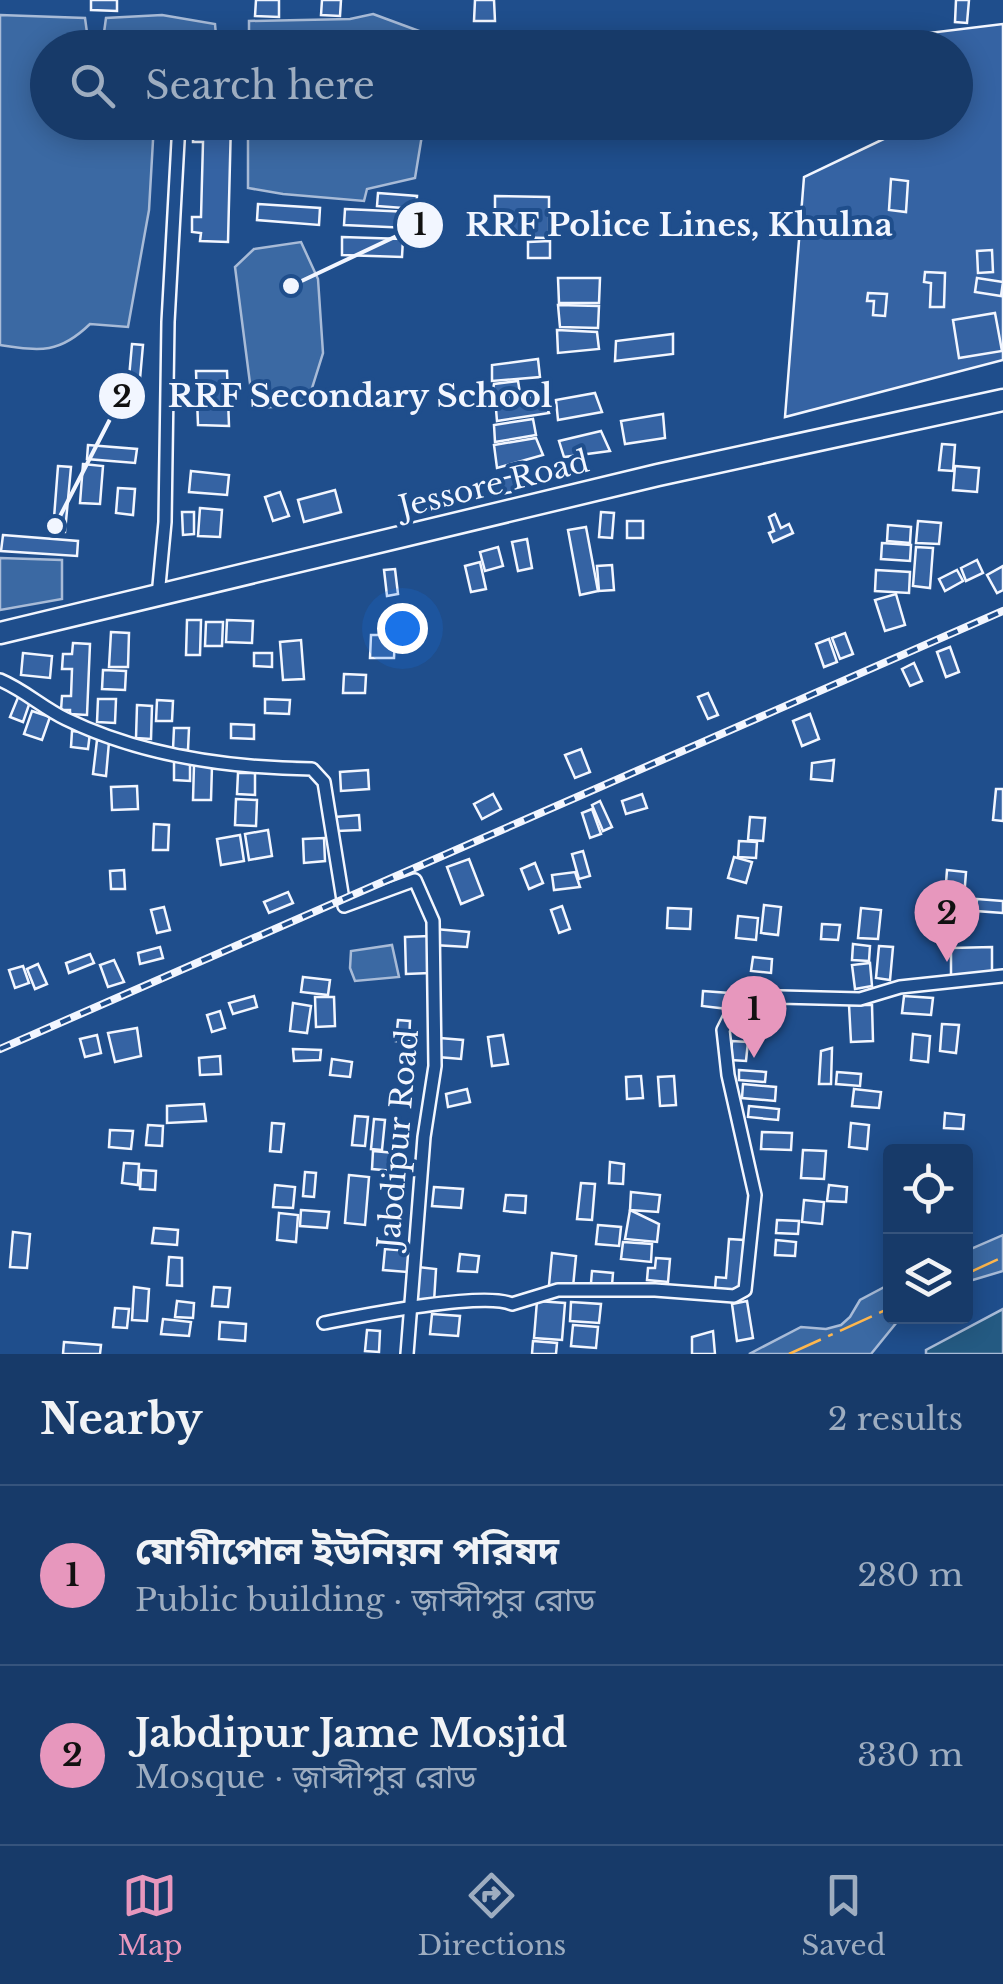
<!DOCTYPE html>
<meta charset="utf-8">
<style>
:root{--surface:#173a69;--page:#20416f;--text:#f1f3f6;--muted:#9eadc0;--line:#36547d;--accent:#e797bd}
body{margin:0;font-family:"Libre Baskerville","Noto Sans Bengali",serif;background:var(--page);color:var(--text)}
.controls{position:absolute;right:30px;bottom:30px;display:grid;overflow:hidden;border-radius:10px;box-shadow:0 5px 25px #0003}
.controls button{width:90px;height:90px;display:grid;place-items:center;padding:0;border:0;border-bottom:2px solid var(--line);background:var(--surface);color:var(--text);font:50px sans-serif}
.you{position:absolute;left:402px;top:628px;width:35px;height:35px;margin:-25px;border:8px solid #fff;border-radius:50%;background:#1a73e8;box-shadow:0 0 0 15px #1a73e833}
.badge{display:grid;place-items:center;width:65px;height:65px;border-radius:50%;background:var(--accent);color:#111;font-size:32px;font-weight:700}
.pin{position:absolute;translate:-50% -82px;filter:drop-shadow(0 2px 5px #0008)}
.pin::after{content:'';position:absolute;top:52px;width:35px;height:30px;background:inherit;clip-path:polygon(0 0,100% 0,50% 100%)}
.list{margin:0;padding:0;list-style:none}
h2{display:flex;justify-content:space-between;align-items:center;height:130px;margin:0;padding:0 40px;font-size:42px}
h2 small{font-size:32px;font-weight:400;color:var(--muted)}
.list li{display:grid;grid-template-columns:65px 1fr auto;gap:30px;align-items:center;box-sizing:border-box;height:180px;padding:0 40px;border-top:2px solid var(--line)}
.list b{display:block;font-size:38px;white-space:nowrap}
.list p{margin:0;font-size:32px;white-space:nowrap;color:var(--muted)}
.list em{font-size:32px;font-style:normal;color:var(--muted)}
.icon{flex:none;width:55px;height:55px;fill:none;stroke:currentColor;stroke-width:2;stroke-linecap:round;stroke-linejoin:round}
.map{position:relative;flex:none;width:1003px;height:1354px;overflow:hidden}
.search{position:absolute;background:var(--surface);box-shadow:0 5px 25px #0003;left:30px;right:30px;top:30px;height:110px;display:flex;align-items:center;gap:25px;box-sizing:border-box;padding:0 35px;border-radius:55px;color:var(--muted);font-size:38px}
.sheet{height:490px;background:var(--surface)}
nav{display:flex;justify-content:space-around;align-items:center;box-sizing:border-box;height:140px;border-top:2px solid var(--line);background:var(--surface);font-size:28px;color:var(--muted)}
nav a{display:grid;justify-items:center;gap:5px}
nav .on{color:var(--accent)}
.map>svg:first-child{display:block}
.green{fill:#245a82;stroke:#a8bbd7;stroke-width:2.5}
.water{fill:#3b69a3;stroke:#a8bbd7;stroke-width:2.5}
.building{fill:#3563a3;stroke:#f2f6ff;stroke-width:2.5}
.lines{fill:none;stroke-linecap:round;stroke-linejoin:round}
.minor-casing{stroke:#f2f6ff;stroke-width:16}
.trunk-casing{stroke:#f2f6ff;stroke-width:25}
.minor{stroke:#1f4e8c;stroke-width:11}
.trunk{stroke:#1f4e8c;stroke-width:20}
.rail-casing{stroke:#f2f6ff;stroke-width:8}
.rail{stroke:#1f4e8c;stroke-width:4;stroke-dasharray:11;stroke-linecap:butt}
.power{stroke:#ffb74d;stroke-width:2.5;stroke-dasharray:35 8 5 8;stroke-linecap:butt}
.labels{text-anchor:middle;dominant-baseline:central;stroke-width:8;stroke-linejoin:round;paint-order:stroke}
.street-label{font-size:30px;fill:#f2f6ff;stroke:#1f4e8c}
.leader{fill:none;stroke:#f2f6ff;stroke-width:4}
.callout-dot{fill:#f2f6ff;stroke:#1f4e8c;stroke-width:4}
.mark-label{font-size:30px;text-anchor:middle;font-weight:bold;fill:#111}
.callout-label{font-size:32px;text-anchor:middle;font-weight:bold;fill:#f2f6ff;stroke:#1f4e8c;stroke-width:8;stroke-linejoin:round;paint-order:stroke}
</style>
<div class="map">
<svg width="1003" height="1354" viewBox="0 0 1003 1354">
<rect width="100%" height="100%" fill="#1f4e8c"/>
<polygon class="green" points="1003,1309 1003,1354 926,1354 926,1350"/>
<g class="water">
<polygon points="373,14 419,31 421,47 249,47 249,21 350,19"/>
<path d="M 0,15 L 85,18 L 89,47 L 48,48 L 48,122 L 154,123 L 149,210 L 128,327 L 90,324 C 59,354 41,351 0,345 Z"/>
<polygon points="162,15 215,24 217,47 102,47 106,18"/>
<polygon points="248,123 424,123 415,178 367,189 364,201 283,194 248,188"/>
<polygon points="301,242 318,279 323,353 307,404 261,408 252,399 235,267 254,249"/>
<polygon points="0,558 62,560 62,599 0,610"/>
<polygon points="392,945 399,977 355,981 350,968 351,951"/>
<polygon points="1003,1235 1003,1271 966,1282 966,1251"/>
<polygon points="890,1284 890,1316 901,1317 871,1354 749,1354 801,1327 826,1329 841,1325 850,1317 860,1300"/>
</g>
<g class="building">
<polygon points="91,0 117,0 117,11 91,10"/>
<polygon points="256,0 279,0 279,17 255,16"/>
<polygon points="322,0 341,0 340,16 321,15"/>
<polygon points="475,0 494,0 495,21 474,21"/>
<polygon points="956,0 969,0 967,23 955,22"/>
<polygon points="1003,24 1003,360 785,417 804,177 890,136 886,122 956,122 956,48 865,48 863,41"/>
<polygon points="202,122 231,122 228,242 200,241 201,233 192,232 192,217 201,217 203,142 193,142 193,126 201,127"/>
<polygon points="891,179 908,181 906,212 889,210"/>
<polygon points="378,193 417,196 416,209 377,206"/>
<polygon points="495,196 549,197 549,238 495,237"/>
<polygon points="258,204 320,208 319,225 257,220"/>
<polygon points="345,209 410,212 409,228 344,225"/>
<polygon points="342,237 403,239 402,257 342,255"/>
<polygon points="550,241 550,258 528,258 528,242"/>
<polygon points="992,250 993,272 978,273 977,251"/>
<polygon points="925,272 945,273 944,307 930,307 931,283 924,282"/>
<polygon points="558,278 600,278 599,303 559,303"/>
<polygon points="977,278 1003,282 1001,296 975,292"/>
<polygon points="868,293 887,294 885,316 873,315 874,301 867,301"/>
<polygon points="558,305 599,306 598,328 560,327"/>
<polygon points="995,313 1002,351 959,358 953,320"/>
<polygon points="557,330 597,332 599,349 558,353"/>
<polygon points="673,334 673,354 615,361 616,341"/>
<polygon points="132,344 143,345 139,390 128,389"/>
<polygon points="538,359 540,377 492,381 492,365"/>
<polygon points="196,371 227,371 229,426 198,425"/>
<polygon points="518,381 520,393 492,395 494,384"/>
<polygon points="595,393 602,412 558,420 556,400"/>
<polygon points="495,397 543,397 549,413 497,421"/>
<polygon points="663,414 665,438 625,444 621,421"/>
<polygon points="533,419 536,435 495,442 494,425"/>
<polygon points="601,431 610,451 564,457 559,441"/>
<polygon points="536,438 543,455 497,468 494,445"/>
<polygon points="942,444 955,445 953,471 939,470"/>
<polygon points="88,445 137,449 135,463 87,459"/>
<polygon points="83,464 103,466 100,504 80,503"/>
<polygon points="58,466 71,467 65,532 53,531"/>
<polygon points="955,466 979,468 977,492 953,490"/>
<polygon points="191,471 229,475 227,495 189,492"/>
<polygon points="513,476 516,491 492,496 489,482"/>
<polygon points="118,488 135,489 133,515 116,513"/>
<polygon points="335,490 341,512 304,522 298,500"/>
<polygon points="280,492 289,516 273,521 265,497"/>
<polygon points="200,508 222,510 220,537 198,536"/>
<polygon points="182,512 194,512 194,534 183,535"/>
<polygon points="601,512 614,513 612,538 599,537"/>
<polygon points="775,514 781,528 789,524 793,533 773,542 769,533 774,531 769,517"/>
<rect x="627" y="521" width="16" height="17"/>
<polygon points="918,521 941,523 939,544 916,543"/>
<polygon points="888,525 911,527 910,543 887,541"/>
<polygon points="586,527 598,591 580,595 568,530"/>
<polygon points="3,535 78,541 77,556 1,551"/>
<polygon points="527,539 532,568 518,571 512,542"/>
<polygon points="882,543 911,545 910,561 881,559"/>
<polygon points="498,547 503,566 485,571 480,552"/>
<polygon points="916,547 933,548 930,588 913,586"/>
<polygon points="977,560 983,573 966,581 961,568"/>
<polygon points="480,562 486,589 471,592 465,566"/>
<polygon points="612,565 614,590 599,591 597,566"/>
<polygon points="1003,566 1003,590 997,593 987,575"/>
<polygon points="395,569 398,594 387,596 384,570"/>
<polygon points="876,570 910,572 909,593 875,591"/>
<polygon points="957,570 963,581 945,591 939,579"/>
<polygon points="896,594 905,625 885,631 875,600"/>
<polygon points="187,620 201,620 200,655 186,655"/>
<polygon points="227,620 253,621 252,643 226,642"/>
<polygon points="206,622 223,622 222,646 205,646"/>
<polygon points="111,632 129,633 128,667 109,667"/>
<polygon points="845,633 853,654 840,659 832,638"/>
<polygon points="371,635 395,635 394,658 370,658"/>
<polygon points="829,639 837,662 824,667 816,644"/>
<polygon points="301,640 304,679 283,680 280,642"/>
<polygon points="73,643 90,644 87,715 70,714 70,710 61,710 62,696 71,696 72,669 62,669 63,654 72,654"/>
<polygon points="950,647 959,672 946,677 937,652"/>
<polygon points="23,653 52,656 50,678 21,675"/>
<polygon points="254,653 272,653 272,667 254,666"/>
<polygon points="914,663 922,681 910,686 902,669"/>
<polygon points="103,670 126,671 125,690 102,689"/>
<polygon points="344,674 366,675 365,693 343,693"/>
<polygon points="708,693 718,715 708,719 698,697"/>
<polygon points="19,695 31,699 23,722 10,717"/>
<polygon points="98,699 116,699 115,723 97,722"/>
<polygon points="265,699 290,700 289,714 265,713"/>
<polygon points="157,700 173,701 172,721 156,721"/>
<polygon points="137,705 152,706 151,739 136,738"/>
<polygon points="32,711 50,717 42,740 24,734"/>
<polygon points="810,714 819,739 802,746 793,721"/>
<polygon points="231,724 254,725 254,739 231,738"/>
<polygon points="174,728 189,728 188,750 173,749"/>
<polygon points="72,731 90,733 88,749 71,747"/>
<polygon points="97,740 109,742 106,776 93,774"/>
<polygon points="581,749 590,772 575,778 565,755"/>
<polygon points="174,760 190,760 190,781 174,780"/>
<polygon points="834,760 832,781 811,779 812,763"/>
<polygon points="194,765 212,766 211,800 193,800"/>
<polygon points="368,770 369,789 341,791 340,772"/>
<polygon points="238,773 255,773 255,795 237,794"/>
<polygon points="137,786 138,809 112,810 111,787"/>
<polygon points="996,789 1003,789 1003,821 993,820"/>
<polygon points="493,794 501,809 482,819 474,804"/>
<polygon points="642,794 647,808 626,814 622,801"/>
<polygon points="236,799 257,800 256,826 235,825"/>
<polygon points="600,801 612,827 603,831 592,805"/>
<polygon points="592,809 601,834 590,838 582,813"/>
<polygon points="359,815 360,830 337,831 335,817"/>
<polygon points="750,817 765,818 763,841 748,840"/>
<polygon points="154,824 169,825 168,850 153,850"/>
<polygon points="268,830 272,856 249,860 245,834"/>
<polygon points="240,835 244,861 221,865 217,839"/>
<polygon points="324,838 325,861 304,863 303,839"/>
<polygon points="739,841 757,842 756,858 738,857"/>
<polygon points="583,851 590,876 579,879 572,854"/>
<polygon points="734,857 752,862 746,883 728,878"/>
<polygon points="469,859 483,895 461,904 447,867"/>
<polygon points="535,863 543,883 529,889 521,869"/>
<polygon points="124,870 125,889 111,889 110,871"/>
<polygon points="947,870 966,872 964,898 945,896"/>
<polygon points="575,872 580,887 554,890 552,875"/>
<polygon points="288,892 293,903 269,913 264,902"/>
<polygon points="977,899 1003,901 1003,913 976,911"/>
<polygon points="764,905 781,907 778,935 761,933"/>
<polygon points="562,906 570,929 559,933 551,910"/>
<polygon points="164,907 170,930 157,933 151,910"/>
<polygon points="668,908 691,909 690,929 667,928"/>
<polygon points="861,908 881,910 878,939 858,938"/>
<polygon points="738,916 758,918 756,940 736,938"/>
<polygon points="822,924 840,925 838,940 821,939"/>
<polygon points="435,929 469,932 467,947 434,945"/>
<polygon points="429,936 430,973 406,974 405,937"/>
<polygon points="853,944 870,946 869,961 852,960"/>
<polygon points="879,946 893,947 890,980 876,978"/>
<polygon points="160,947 163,958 140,964 138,953"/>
<polygon points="992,947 992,975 951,976 951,948"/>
<polygon points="90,954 94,963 69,973 66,963"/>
<polygon points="753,957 772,959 771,973 751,971"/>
<polygon points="114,960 124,982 108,987 100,965"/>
<polygon points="870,963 872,986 855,989 852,965"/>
<polygon points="38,964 47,984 35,989 27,969"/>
<polygon points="23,966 29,983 15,988 9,970"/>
<polygon points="303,977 330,980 328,995 301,992"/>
<polygon points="703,991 729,993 728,1009 702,1006"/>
<polygon points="254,996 257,1007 233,1014 229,1003"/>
<polygon points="904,996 933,998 931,1015 902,1013"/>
<polygon points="315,997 334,997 335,1026 316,1027"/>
<polygon points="293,1003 311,1006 307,1033 290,1031"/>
<polygon points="849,1005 872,1005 873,1041 851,1042"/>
<polygon points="220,1011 225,1028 212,1032 207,1015"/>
<polygon points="398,1020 410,1021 409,1042 396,1041"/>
<polygon points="942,1024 959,1025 956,1053 940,1051"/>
<polygon points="137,1028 141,1056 115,1062 108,1033"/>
<polygon points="913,1034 930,1036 928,1062 911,1060"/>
<polygon points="97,1035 101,1053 85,1057 80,1039"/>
<polygon points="503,1035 508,1064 492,1066 488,1037"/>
<polygon points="440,1038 463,1040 461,1059 438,1057"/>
<polygon points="732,1041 748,1042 746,1061 731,1060"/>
<polygon points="832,1048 831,1084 819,1084 821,1051"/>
<polygon points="293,1049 321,1050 320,1060 294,1061"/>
<polygon points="220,1056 221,1074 200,1075 199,1058"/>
<polygon points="332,1059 352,1062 350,1077 330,1075"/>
<polygon points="739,1070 766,1072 765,1082 739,1080"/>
<polygon points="837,1072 861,1074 860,1086 836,1084"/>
<polygon points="641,1076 643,1098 627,1099 626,1077"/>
<polygon points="674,1076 676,1105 660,1106 658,1077"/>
<polygon points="743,1084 776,1087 775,1101 742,1098"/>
<polygon points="467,1089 470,1102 448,1107 446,1094"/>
<polygon points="854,1089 881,1092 879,1108 852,1106"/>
<polygon points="204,1104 206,1121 167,1123 167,1106"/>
<polygon points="749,1106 779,1109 778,1120 748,1117"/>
<polygon points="945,1113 964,1115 963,1129 944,1128"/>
<polygon points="355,1116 368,1117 365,1146 352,1145"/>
<polygon points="374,1119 385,1120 382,1150 371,1149"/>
<polygon points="272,1123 284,1124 281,1152 270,1151"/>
<polygon points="851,1123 869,1125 867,1149 849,1147"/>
<polygon points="148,1125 163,1126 162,1146 146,1145"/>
<polygon points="110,1130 133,1131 131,1149 109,1147"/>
<polygon points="762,1132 792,1133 791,1150 761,1149"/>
<polygon points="803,1150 826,1151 824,1179 801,1178"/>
<polygon points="373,1151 395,1153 394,1171 372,1169"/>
<polygon points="610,1162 624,1164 623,1184 609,1183"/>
<polygon points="124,1163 139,1164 138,1185 122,1183"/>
<polygon points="141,1170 156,1171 155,1190 140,1189"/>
<polygon points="305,1172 316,1173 314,1197 303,1196"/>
<polygon points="349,1175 369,1177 365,1225 345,1223"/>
<polygon points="581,1183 595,1184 592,1220 577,1219"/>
<polygon points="275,1185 295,1187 293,1208 273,1207"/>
<polygon points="829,1185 847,1187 846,1202 827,1201"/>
<polygon points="434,1187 463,1189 461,1208 432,1206"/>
<polygon points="631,1192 660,1195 658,1212 630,1210"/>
<polygon points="506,1195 526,1196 525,1213 504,1211"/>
<polygon points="804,1200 824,1202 822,1224 802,1222"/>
<polygon points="301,1210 329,1212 327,1228 300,1226"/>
<polygon points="630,1210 659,1224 657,1242 625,1239"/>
<polygon points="279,1213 298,1215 296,1242 277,1240"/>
<polygon points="777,1220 799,1221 798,1234 776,1233"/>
<polygon points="598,1225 621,1227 619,1246 596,1244"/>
<polygon points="154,1228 178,1230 177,1245 152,1243"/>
<polygon points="13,1232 30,1234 27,1268 10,1267"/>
<polygon points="729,1239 744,1240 740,1291 715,1289 716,1277 726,1278"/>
<polygon points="776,1240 796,1242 795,1256 775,1255"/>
<polygon points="623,1242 652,1244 651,1262 621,1259"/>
<polygon points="385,1249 409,1251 407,1272 383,1270"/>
<polygon points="552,1253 576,1256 573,1287 549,1285"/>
<polygon points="460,1254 479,1256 477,1272 458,1271"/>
<polygon points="169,1257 182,1258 182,1286 167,1285"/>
<polygon points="656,1258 670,1259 668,1282 647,1280 648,1268 655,1268"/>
<polygon points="418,1267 436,1269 434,1302 415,1301"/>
<polygon points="592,1271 613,1273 612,1285 591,1283"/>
<polygon points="134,1287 149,1289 147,1321 132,1320"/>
<polygon points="214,1287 230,1288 228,1307 212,1306"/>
<polygon points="177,1301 194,1303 193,1318 175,1317"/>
<polygon points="537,1301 565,1303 562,1340 534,1338"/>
<polygon points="747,1301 753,1338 737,1341 732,1304"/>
<polygon points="571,1302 601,1304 599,1323 570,1321"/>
<polygon points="115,1308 129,1309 127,1328 113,1327"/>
<polygon points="432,1314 460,1316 458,1336 430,1334"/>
<polygon points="163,1319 191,1322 189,1336 161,1334"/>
<polygon points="220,1322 246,1324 245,1341 219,1339"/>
<polygon points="573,1325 598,1327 596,1348 571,1346"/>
<polygon points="367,1330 380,1331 379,1352 365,1351"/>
<polygon points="713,1331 715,1354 692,1354 692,1337"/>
<polygon points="533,1341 557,1343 556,1354 532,1354"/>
<polygon points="64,1342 101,1345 100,1354 63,1354"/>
</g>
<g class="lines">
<g class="minor-casing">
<g id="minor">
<polyline points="158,596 165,522 168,322 179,123"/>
<path d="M 0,680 C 24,690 43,708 66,719 C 140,755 230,768 312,769 L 324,782 L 344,906 L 415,880 L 433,921 L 435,1066 L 424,1137 L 407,1354"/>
<path d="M 324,1323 C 360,1316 483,1291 512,1304 L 558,1290 L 655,1290 L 734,1296 L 745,1290 L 755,1195 L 728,1075 L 723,1030 L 736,1004 L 780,997 L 860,999 L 900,987 L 1003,976"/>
</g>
</g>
<g class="trunk-casing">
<polyline id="trunk" points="0,633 658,475 1003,400"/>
</g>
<use href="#minor" class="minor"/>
<use href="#trunk" class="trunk"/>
<g class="rail-casing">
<polyline id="rail" points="0,1049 1003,611"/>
</g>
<use href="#rail" class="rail"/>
<g class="power">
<polyline points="966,1274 1003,1257"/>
<polyline points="789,1354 890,1308"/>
</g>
</g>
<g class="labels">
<g class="street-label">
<text transform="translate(494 484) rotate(-14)">Jessore Road</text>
<text transform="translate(398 1139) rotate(-85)">Jabdipur Road</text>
</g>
</g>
<path class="leader" d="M291 286L420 225M55 526L122 396"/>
<g class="callout-dot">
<circle cx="291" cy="286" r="10"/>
<circle cx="55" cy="526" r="10"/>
<circle cx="420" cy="225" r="25"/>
<circle cx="122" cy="396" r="25"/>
</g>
<g class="mark-label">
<text x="420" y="235">1</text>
<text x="122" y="407">2</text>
</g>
<g class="callout-label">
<text x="679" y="236">RRF Police Lines, Khulna</text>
<text x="360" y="407">RRF Secondary School</text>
</g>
</svg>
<div class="controls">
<button><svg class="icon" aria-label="locate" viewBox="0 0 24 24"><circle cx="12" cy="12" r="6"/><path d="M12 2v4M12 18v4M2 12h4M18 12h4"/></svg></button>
<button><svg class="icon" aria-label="layers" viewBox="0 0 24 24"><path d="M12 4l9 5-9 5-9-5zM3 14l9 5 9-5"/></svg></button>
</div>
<div class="you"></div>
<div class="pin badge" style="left:754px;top:1058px">1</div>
<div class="pin badge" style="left:947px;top:962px">2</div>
<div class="search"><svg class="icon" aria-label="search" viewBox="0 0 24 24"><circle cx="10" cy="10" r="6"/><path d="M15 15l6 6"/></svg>Search here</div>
</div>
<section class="sheet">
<h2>Nearby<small>2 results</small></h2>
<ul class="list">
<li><span class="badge">1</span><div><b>যোগীপোল ইউনিয়ন পরিষদ</b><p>Public building · জ়াব্দীপুর রোড</p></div><em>280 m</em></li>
<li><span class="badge">2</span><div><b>Jabdipur Jame Mosjid</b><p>Mosque · জ়াব্দীপুর রোড</p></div><em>330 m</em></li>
</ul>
</section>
<nav>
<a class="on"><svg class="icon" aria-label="map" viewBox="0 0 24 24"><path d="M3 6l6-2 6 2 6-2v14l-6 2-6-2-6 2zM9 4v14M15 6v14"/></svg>Map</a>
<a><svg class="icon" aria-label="directions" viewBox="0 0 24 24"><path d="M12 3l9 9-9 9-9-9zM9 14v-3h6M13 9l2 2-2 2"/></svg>Directions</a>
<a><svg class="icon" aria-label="saved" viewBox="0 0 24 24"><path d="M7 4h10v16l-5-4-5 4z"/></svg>Saved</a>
</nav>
